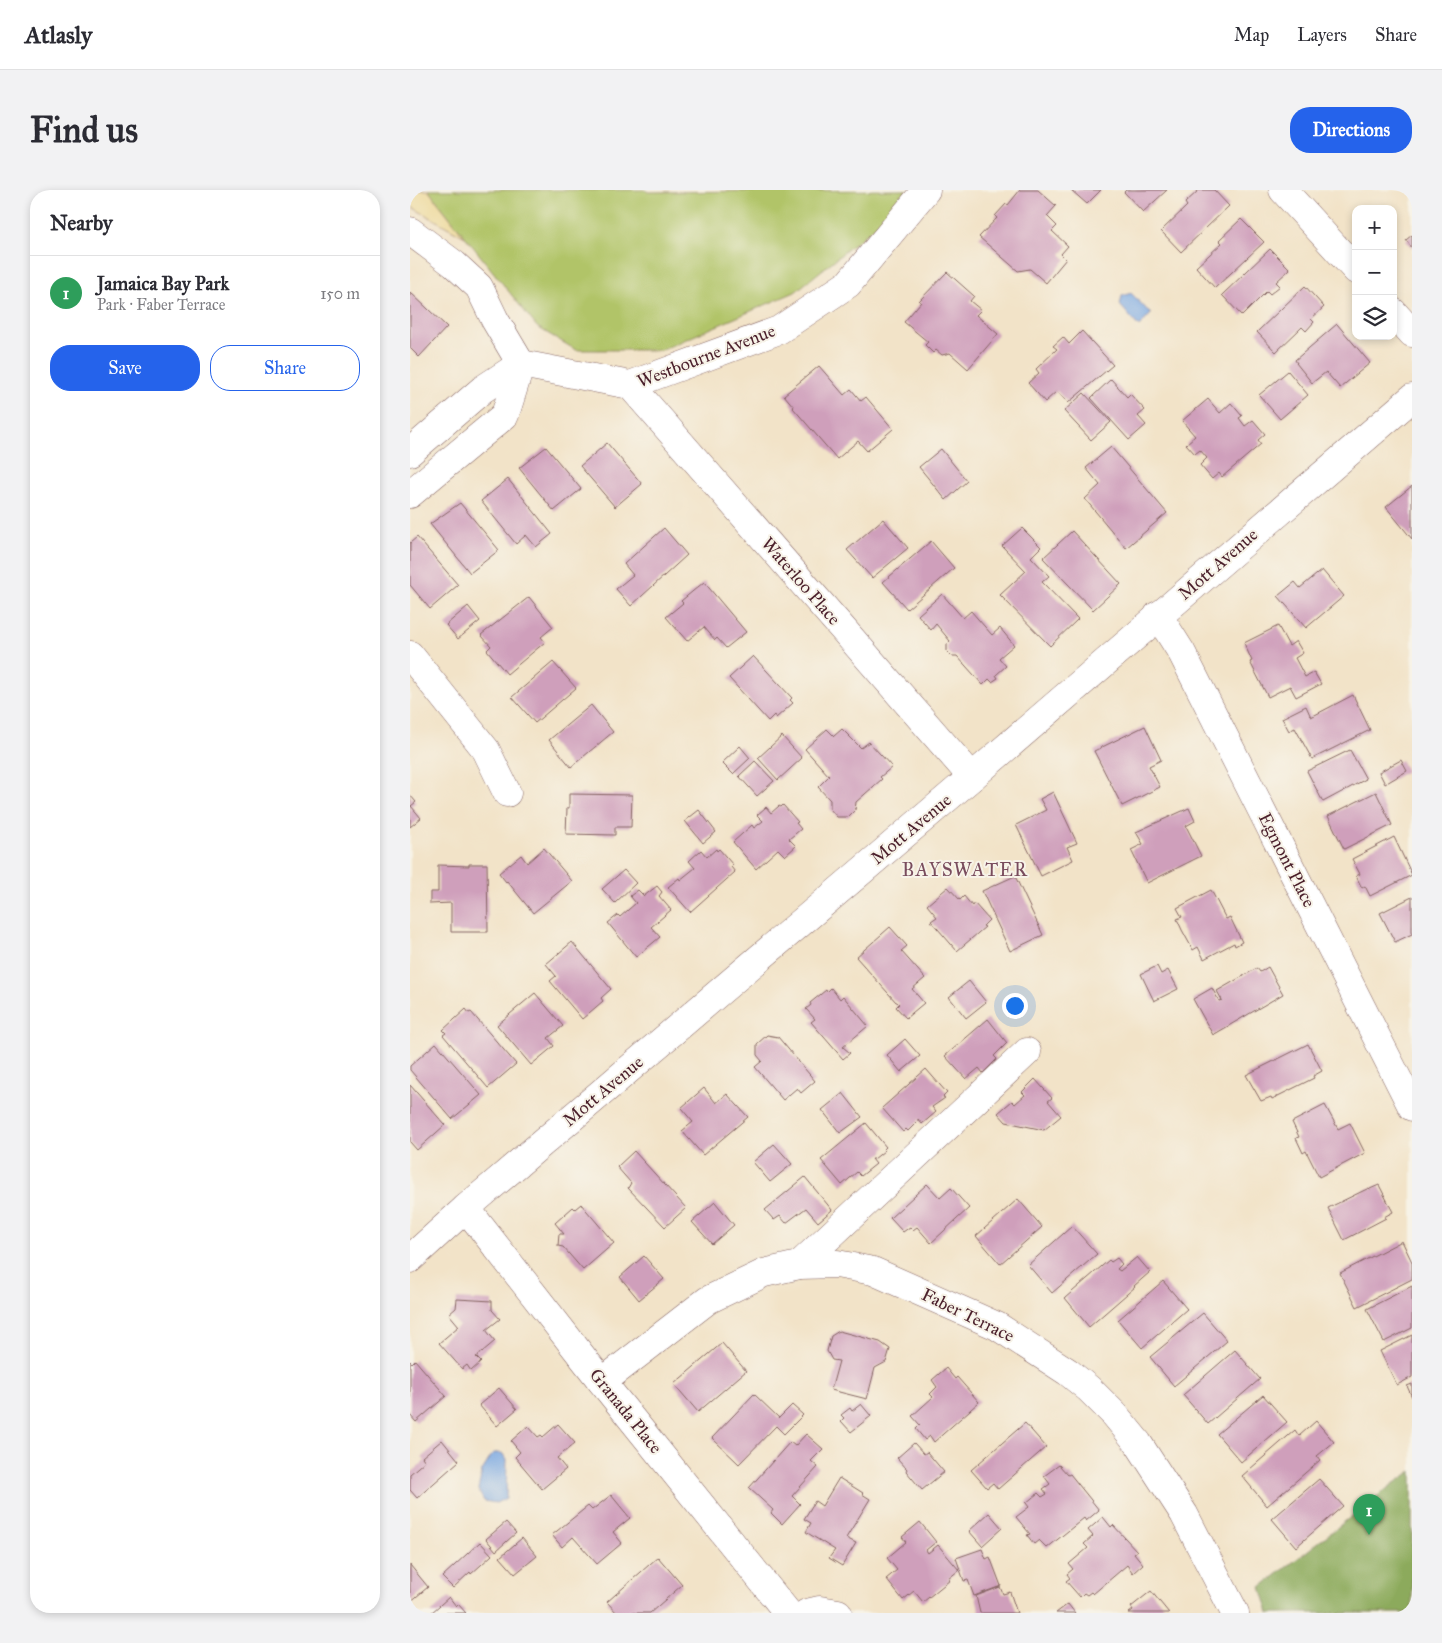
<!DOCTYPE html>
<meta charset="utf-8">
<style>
:root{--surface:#fff;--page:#f2f2f3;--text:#2b2b33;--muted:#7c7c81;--line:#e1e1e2;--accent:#2563eb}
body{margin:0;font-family:"IM FELL Great Primer",serif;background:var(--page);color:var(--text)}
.controls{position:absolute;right:15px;top:15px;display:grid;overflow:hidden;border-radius:10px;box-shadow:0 2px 8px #0003}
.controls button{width:45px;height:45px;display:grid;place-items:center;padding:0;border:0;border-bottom:1px solid var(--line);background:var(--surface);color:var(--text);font:25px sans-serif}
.you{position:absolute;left:604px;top:815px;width:18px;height:18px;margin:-12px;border:4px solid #fff;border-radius:50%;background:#1a73e8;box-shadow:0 0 0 8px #1a73e833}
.badge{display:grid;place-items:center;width:32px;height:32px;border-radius:50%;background:var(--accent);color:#fff;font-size:16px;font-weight:700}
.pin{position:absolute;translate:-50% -41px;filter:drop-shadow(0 1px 2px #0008)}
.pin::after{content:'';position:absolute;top:26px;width:18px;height:15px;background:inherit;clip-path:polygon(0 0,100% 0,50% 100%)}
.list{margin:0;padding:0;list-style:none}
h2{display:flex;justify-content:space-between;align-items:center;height:65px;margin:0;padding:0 20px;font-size:21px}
h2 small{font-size:16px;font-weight:400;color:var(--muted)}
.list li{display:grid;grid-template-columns:32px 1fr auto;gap:15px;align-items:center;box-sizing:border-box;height:75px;padding:0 20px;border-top:1px solid var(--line)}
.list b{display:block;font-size:19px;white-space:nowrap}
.list p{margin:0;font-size:16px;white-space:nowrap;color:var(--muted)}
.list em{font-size:16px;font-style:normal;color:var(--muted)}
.actions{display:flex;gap:10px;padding:15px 20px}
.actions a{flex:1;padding:11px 0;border:1px solid var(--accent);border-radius:20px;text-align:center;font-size:18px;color:var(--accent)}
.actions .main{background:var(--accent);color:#fff}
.icon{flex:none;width:28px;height:28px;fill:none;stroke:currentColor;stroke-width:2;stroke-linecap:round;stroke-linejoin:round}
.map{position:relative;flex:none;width:1002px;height:1423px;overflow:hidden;border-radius:20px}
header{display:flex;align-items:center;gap:30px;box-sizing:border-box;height:70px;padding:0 25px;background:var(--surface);border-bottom:1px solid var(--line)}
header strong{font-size:24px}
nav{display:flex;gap:28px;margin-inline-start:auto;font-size:18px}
.intro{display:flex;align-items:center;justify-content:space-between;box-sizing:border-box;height:120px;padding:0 30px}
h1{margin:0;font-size:35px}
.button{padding:12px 22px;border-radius:20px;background:var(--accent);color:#fff;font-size:18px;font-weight:700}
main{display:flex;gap:30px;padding:0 30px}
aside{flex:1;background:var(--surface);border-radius:20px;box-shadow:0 2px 8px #0003}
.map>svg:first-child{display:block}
.green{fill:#b1c467;stroke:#7e7249}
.forest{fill:#8caa5c;stroke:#6b6444}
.sand{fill:#eeda9e;stroke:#9c7c64}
.water{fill:#77a6e1;stroke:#606286}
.building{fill:#cf9fbb}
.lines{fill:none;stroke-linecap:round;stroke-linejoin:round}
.minor-casing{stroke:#856462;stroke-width:29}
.minor{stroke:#fff;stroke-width:28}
.labels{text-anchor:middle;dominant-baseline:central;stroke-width:4;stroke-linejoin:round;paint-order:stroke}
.street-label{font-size:18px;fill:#4a1f2b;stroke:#f7f3e8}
.neighbourhood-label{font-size:19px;letter-spacing:1px;fill:#794c5d;stroke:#f7f3e8}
</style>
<header>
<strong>Atlasly</strong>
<nav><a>Map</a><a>Layers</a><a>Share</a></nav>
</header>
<div class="intro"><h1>Find us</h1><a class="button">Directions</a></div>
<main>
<aside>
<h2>Nearby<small></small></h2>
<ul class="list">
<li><span class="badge" style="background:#2e9e5b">1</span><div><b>Jamaica Bay Park</b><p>Park · Faber Terrace</p></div><em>150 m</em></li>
</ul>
<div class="actions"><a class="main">Save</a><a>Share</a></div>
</aside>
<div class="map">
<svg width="1002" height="1423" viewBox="0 0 1002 1423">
<rect width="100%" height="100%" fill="#f7f3e8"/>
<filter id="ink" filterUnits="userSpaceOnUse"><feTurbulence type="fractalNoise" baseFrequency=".02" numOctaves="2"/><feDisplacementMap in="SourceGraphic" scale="10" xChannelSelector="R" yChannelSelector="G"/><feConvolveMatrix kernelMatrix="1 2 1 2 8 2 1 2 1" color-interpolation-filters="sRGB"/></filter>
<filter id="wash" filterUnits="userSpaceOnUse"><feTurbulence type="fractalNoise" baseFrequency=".0096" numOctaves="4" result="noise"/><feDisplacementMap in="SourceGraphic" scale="20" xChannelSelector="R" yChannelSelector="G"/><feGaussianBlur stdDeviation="1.12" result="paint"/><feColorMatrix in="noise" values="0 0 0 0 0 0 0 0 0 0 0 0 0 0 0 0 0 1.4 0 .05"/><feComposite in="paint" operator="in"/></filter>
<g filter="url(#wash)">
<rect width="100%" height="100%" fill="#f2e3c8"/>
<polygon class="green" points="18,0 235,0 238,2 497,0 471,32 385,102 251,160 166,160 127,137"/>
<polygon class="forest" points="1002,1281 1002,1423 859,1423 851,1397 983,1294"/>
<polygon class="sand" points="0,0 18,0 55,47 0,16"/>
<g class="water">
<polygon points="721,103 741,124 729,137 710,115 712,106"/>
<polygon points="83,1263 92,1263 97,1270 96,1308 86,1313 74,1311 68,1300 72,1281"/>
</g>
<g id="blocks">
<g class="building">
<polygon points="610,0 628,0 646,16 637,26 647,36 642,41 658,56 651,64 656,69 636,93 620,79 608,81 569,47 587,28 585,26 596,14 598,15"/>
<polygon points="661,0 691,0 677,14"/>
<polygon points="716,0 757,0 733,22 714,2"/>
<polygon points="789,0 804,0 819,16 771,62 751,41 777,16 775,13"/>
<polygon points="831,29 854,52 805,98 786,77 812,53 809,50"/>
<polygon points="1002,45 1002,58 996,50"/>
<polygon points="860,59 880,79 866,92 870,96 860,104 857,101 832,126 812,105"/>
<polygon points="537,82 564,106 560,111 571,120 566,125 588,144 558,179 540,163 532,165 526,160 523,163 515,155 518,152 494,132 511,112 509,111"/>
<polygon points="895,96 914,117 901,129 904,132 896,141 892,137 866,162 847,142"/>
<polygon points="0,102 37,137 9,167 0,158"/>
<polygon points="927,134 960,173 930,198 916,182 902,193 886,173 887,173 885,170"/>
<polygon points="672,141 703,175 658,213 647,201 635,212 618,193 629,183 626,179 647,159 643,156 653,147 659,154"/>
<polygon points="409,176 434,205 441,199 451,211 456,207 483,239 457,261 448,251 427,269 383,218 384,217 374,205"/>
<polygon points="878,181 898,205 870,229 849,205"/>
<polygon points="701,189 717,207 720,204 735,220 728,226 736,235 719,250 681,208"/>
<polygon points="674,203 701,232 681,250 654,221"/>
<polygon points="798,209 810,223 821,213 832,226 829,228 835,236 843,230 855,244 848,250 851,254 812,287 809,283 802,289 790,275 797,268 790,260 785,264 776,254 785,246 772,231"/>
<polygon points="197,253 232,294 205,317 170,276"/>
<polygon points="136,257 171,299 144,321 109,278"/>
<polygon points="701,257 757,323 716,358 675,309 690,295 676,278"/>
<polygon points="531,259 557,291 536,310 509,277"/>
<polygon points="98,289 142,344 126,357 116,345 106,354 71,311"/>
<polygon points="1002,296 1002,349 976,317"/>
<polygon points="50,313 89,360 60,383 20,334"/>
<polygon points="473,329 498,358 462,388 437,360"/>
<polygon points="254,338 277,365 221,416 206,399 223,385 214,374"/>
<polygon points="612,338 631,357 621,367 639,386 632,392 668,429 640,456 590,405 616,381 592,356"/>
<polygon points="662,341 711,394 683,420 633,368"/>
<polygon points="7,347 48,395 20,419 0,395 0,353"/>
<polygon points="521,351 544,378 497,419 473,392"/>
<polygon points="912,380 934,406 896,438 868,406 885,392 890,398"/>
<polygon points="294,392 336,442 316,458 307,448 305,450 294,437 277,451 256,427 273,413 271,411"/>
<polygon points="532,404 553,428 561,421 582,445 590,438 604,455 589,468 596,476 586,485 588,488 582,492 579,489 573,495 547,466 542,466 537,461 537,454 540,451 526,434 521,440 508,425"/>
<polygon points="119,407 143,437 131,447 135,452 97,484 77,460 81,456 71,445"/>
<polygon points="58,416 70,431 48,449 36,435"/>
<polygon points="868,436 879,456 886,451 893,463 885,468 895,487 904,482 911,494 886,507 880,496 858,507 840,472 842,471 834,453"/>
<polygon points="343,466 382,508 380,510 383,513 366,528 364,525 358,531 319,488"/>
<polygon points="143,472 166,498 125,533 102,507"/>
<polygon points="943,505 960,540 902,569 885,538 879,541 872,528 896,516 901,527"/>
<polygon points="181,515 203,542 161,577 139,550"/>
<polygon points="735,536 751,570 739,576 750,597 712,616 684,561"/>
<polygon points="417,539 424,546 432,539 451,558 459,552 482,577 470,587 472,589 446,612 445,620 438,627 427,627 420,619 420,610 408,597 419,586 395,559"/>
<polygon points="372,546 392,568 368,590 348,568"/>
<polygon points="330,556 340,568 323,584 312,573"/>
<polygon points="940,560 956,589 913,612 897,581"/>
<polygon points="991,570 997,581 975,594 969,582"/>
<polygon points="345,571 364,591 347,606 329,586"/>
<polygon points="643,602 667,653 657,657 663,670 631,686 606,635 636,620 630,609"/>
<polygon points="966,602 982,635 934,659 918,626"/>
<polygon points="159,604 222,605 221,637 205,637 205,645 156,644 157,618 159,618"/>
<polygon points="0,605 6,612 1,616 11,628 0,637"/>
<polygon points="373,615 388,632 386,633 391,639 379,649 386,656 375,666 368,659 346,679 323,652 342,635 344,638 353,631 347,625 356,617 361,623 369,616 371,617"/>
<polygon points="779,618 785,631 776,636 791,666 737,693 721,660 733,654 726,642"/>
<polygon points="289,620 306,642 293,653 275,631"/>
<polygon points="984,647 1002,685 960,706 955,696 952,698 946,686 950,684 942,669"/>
<polygon points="134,658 162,691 123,723 97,691 96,692 89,683 111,665 117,673"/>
<polygon points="306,659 307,661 309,659 323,675 321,677 325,682 280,722 258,697 269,688 270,690 285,678 279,671 291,660 297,667"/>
<polygon points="59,674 77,674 78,742 41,742 41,713 20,714 20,702 28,702 28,675 59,676"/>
<polygon points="214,680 226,693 205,713 192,699"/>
<polygon points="605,686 633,745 600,761 572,701"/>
<polygon points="247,696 252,702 249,706 261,720 241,737 250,747 226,767 198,733 208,725 210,727 226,713 220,706 228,700 234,706"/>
<polygon points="538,697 550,710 554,706 562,716 564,713 579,730 573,736 575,737 547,761 521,731 527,727 517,715"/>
<polygon points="801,700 816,729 820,727 832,752 825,756 824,753 794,769 788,757 783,760 772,740 767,729 772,727 767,718"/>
<polygon points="1002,707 1002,744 985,752 970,723"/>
<polygon points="480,737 497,756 491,761 515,788 502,799 514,813 496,828 486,817 489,814 487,812 486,812 446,767"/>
<polygon points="162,752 201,799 191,808 193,811 172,829 140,791 146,786 136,774"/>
<polygon points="747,776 751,784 758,780 768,799 744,811 731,784"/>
<polygon points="858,777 873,804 803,845 783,809 802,798 809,811 812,810 807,801 847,778 850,782"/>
<polygon points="559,791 576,812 556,828 539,807"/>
<polygon points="421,798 430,809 433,806 458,836 433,857 440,863 433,869 401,832 405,829 396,819 401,815 400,813 416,800 417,802"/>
<polygon points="125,803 153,836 138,848 144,856 121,875 87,835"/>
<polygon points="56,819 59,823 61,822 106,874 78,898 33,845 36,843 33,840"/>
<polygon points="578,829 597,853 584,866 587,869 573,883 569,878 556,889 535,866"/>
<polygon points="357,845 368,847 405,891 391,903 387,898 373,910 345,877 352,871 347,865 347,854"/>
<polygon points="495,849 510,866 491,882 477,865"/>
<polygon points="26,853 71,905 42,929 0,880 0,876"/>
<polygon points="898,854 912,881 903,886 904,888 862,909 861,907 851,911 836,885"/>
<polygon points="516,879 537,903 533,907 535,908 522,917 526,922 512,934 508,929 508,931 498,941 496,939 493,942 472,918"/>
<polygon points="625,889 642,908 638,911 651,926 634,940 596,932 588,923 602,911 605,914 615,905 612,902"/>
<polygon points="0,895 35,935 7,960 0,952"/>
<polygon points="294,898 306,913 317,904 338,927 293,965 272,941 283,932 271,918"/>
<polygon points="433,903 452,927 430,943 412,920"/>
<polygon points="915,915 928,939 940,933 955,963 909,987 896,961 893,963 886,948 889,947 882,932"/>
<polygon points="456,933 476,957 473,960 474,961 464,969 462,969 466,974 451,986 447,982 432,995 411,970"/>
<polygon points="364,954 382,974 360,992 343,972"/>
<polygon points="224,961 276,1018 255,1037 218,998 221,993 207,977"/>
<polygon points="395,987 422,1020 408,1032 396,1018 376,1033 370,1026 364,1030 355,1020"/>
<polygon points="517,994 530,1008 541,998 559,1018 521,1053 507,1037 503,1040 500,1037 493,1042 480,1028"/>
<polygon points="969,995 983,1022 974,1027 976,1028 934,1050 918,1018 959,998 960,999"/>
<polygon points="608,1009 632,1037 590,1074 566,1046"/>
<polygon points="305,1012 324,1035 302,1054 282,1032"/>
<polygon points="171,1014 204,1053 173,1080 153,1057 148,1056 149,1044 154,1044 145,1033 163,1017 165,1019"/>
<polygon points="662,1036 687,1064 642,1103 618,1075"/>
<polygon points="992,1051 1002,1072 1002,1089 947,1117 930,1083"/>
<polygon points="234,1066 254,1089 229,1110 210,1087"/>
<polygon points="727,1067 740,1082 724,1096 725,1097 679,1137 655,1108 699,1070 701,1072 707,1068 712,1074 707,1079 710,1081"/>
<polygon points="753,1091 777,1119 732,1158 708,1130"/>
<polygon points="1002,1096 1002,1138 974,1152 957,1119"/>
<polygon points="47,1109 82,1111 82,1120 90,1129 76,1140 85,1151 66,1167 71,1172 61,1181 57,1175 52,1179 29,1153 49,1136 39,1124 46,1118"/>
<polygon points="793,1123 817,1151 764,1196 740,1167"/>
<polygon points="429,1141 470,1152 480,1159 476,1172 465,1178 457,1209 421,1200 429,1171 422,1170 417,1161 421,1146"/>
<polygon points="1002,1145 1002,1187 987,1195 970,1161"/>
<polygon points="312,1153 336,1181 288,1222 264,1194"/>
<polygon points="825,1160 850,1189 798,1234 773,1205"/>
<polygon points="5,1170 36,1206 6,1232 0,1225 0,1171 2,1173"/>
<polygon points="536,1178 545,1189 547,1187 569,1212 524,1252 520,1246 515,1250 506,1239 510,1235 502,1226 523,1207 520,1204 527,1197 522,1190"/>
<polygon points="1002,1194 1002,1207 997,1196"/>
<polygon points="89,1198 107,1219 87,1236 69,1215"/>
<polygon points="344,1204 369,1228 382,1215 393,1225 374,1244 366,1236 329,1274 302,1248"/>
<polygon points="853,1205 877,1232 831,1272 807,1244"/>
<polygon points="451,1214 461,1226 441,1242 431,1231 434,1228 431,1225 440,1218 442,1221"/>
<polygon points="906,1231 924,1252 907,1266 910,1270 857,1316 832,1286 885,1240 889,1246"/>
<polygon points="615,1233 636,1257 588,1299 583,1293 577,1298 561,1280"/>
<polygon points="148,1234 165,1253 147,1268 156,1279 132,1299 105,1267 110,1262 101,1251 118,1236 128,1247 131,1245 133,1247"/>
<polygon points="396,1244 413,1259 401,1271 408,1277 382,1306 390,1314 372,1334 361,1323 363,1320 339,1298 380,1252 385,1256"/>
<polygon points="32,1250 49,1271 7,1308 0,1300 0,1284 15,1271 12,1267"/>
<polygon points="504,1253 514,1264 517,1262 534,1282 512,1300 496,1281 497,1279 487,1268"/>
<polygon points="649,1275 658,1285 660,1284 689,1320 676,1331 674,1328 637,1358 629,1350 624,1354 617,1345 620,1344 606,1327 619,1317 616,1313 628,1303 632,1307 637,1304 633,1299 640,1294 634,1286"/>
<polygon points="429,1288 453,1303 452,1304 460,1309 436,1348 446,1353 432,1376 419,1368 425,1360 396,1342 401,1333 394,1329 405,1311 412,1316"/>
<polygon points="909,1289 933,1316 886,1357 862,1329"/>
<polygon points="201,1305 220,1328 203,1342 212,1353 187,1374 163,1347 152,1357 142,1345 178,1316 182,1320"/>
<polygon points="579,1323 592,1338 572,1356 559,1341"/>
<polygon points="693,1327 701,1337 703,1335 727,1361 724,1363 733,1374 723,1383 717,1375 683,1404 681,1402 677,1405 674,1403 670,1407 656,1391 660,1388 657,1384 663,1379 659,1374 678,1358 674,1354 683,1346 678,1340"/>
<polygon points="96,1332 106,1343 86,1361 76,1349"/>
<polygon points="510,1332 526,1352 516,1360 518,1363 528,1355 549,1380 538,1389 540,1390 513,1412 504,1401 493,1410 476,1389 487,1380 477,1368 496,1352 492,1347"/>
<polygon points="112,1348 127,1366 105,1384 90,1367"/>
<polygon points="70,1352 82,1365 61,1384 60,1382 43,1398 32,1387"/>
<polygon points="572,1359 576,1369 580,1367 591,1396 564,1406 558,1390 554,1391 546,1368"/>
<polygon points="248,1367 272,1395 240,1423 207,1423 197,1412"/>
<polygon points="0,1375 18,1397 0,1412"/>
<polygon points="590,1397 593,1404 600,1402 607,1423 570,1423 566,1406"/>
<polygon points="741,1401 759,1423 719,1423 723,1420 721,1417"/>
<polygon points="39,1407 46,1416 48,1414 56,1423 21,1423"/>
<polygon points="658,1414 665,1423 646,1423"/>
</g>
</g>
</g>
<g filter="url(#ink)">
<use href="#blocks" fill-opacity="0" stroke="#856462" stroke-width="1"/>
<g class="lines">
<g class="minor-casing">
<g id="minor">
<polyline points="873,0 946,80"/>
<polyline points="0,41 44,74 69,97 85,130 111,174"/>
<polyline points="983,122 1002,143"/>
<polyline points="220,195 562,587"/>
<polyline points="0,262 73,199 111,174 220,195 369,140 438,94 516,0"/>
<polyline points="0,304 95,225 111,174"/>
<polyline points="748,425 772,463 1002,917"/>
<polyline points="0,465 76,560 97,603"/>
<polyline points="56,1018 192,1192 378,1423"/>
<polyline points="0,1069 56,1018 562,587 1002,208"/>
<polyline points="389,1075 617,862"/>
<polyline points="192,1192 298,1110 354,1083 389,1075 427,1074 463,1081 587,1136 658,1182 679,1199 705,1225 728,1253 774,1324 825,1423"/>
<polyline points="397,1423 410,1420 428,1423"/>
</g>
</g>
<use href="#minor" class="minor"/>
</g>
</g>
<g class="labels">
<g class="street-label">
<text transform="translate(296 166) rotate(-21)">Westbourne Avenue</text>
<text transform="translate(808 374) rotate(-41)">Mott Avenue</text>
<text transform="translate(391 391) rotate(49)">Waterloo Place</text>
<text transform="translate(501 639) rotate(-40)">Mott Avenue</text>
<text transform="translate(877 670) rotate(63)">Egmont Place</text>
<text transform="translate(193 901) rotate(-40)">Mott Avenue</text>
<text transform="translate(558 1125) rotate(26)">Faber Terrace</text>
<text transform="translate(216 1221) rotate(51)">Granada Place</text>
</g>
<g class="neighbourhood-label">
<text x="555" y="679">BAYSWATER</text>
</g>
</g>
</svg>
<div class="controls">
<button>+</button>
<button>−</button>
<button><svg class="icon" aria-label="layers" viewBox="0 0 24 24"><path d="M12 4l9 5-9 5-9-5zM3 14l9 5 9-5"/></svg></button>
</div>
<div class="you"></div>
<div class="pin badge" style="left:959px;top:1345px;background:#2e9e5b">1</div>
</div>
</main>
